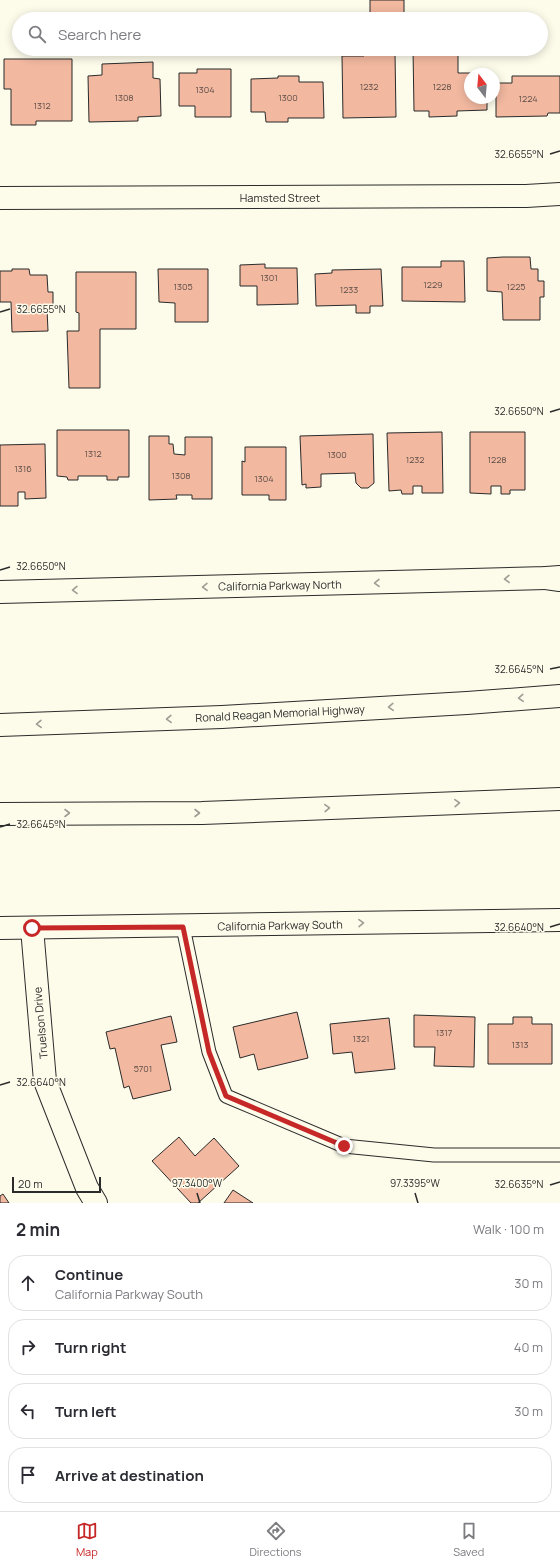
<!DOCTYPE html>
<meta charset="utf-8">
<style>
:root{--surface:#fff;--page:#f7f7f7;--text:#2b2b33;--muted:#7c7c81;--line:#e1e1e2;--accent:#c62828}
body{margin:0;font-family:Manrope,sans-serif;background:var(--page);color:var(--text)}
.compass{position:absolute;left:464px;top:68px;width:36px;height:36px;border-radius:50%;background:var(--surface);box-shadow:0 2px 10px #0003;rotate:344deg}
.scale{position:absolute;left:12px;bottom:10px;width:89px;box-sizing:border-box;padding-left:4px;border:2px solid #2b2b2b;border-top:0;font-size:11px;line-height:14px;white-space:nowrap;color:#2b2b2b;-webkit-text-stroke:3px #fdfbea;paint-order:stroke}
.stop{position:absolute;width:12px;height:12px;margin:-9px;border:3px solid #c62828;border-radius:50%;background:#fff}
.stop.end{background:#c62828;border-color:#fff;box-shadow:0 1px 4px #0008}
.list{margin:0;padding:0;list-style:none}
h2{display:flex;justify-content:space-between;align-items:center;height:52px;margin:0;padding:0 16px;font-size:17px}
h2 small{font-size:13px;font-weight:400;color:var(--muted)}
.list li{display:grid;grid-template-columns:26px 1fr auto;gap:12px;align-items:center;box-sizing:border-box;height:56px;margin:0 8px 8px;padding:0 8px;border:1px solid var(--line);border-radius:16px}
.list b{display:block;font-size:15px;white-space:nowrap}
.list p{margin:0;font-size:13px;white-space:nowrap;color:var(--muted)}
.list em{font-size:13px;font-style:normal;color:var(--muted)}
.icon{flex:none;width:22px;height:22px;fill:none;stroke:currentColor;stroke-width:2;stroke-linecap:round;stroke-linejoin:round}
.map{position:relative;flex:none;width:560px;height:1203px;overflow:hidden}
.search{position:absolute;background:var(--surface);box-shadow:0 2px 10px #0003;left:12px;right:12px;top:12px;height:44px;display:flex;align-items:center;gap:10px;box-sizing:border-box;padding:0 14px;border-radius:22px;color:var(--muted);font-size:15px}
.sheet{height:308px;background:var(--surface)}
nav{display:flex;justify-content:space-around;align-items:center;box-sizing:border-box;height:56px;border-top:1px solid var(--line);background:var(--surface);font-size:11px;color:var(--muted)}
nav a{display:grid;justify-items:center;gap:2px}
nav .on{color:var(--accent)}
.map>svg:first-child{display:block}
.building{fill:#f2b8a0;stroke:#2b2b2b}
.lines{fill:none;stroke-linecap:round;stroke-linejoin:round}
.lane-casing{stroke:#2b2b2b;stroke-width:15}
.street-casing{stroke:#2b2b2b;stroke-width:24}
.secondary-casing{stroke:#2b2b2b;stroke-width:24}
.highway-casing{stroke:#2b2b2b;stroke-width:24}
.lane{stroke:#fdfbea;stroke-width:13}
.street{stroke:#fdfbea;stroke-width:22}
.secondary{stroke:#fdfbea;stroke-width:22}
.highway{stroke:#fdfbea;stroke-width:22}
.oneway{stroke:#9e9d94}
.route{stroke:#c62828;stroke-width:5}
.ticks{fill:none;stroke:#2b2b2b;stroke-width:1.5}
.labels{text-anchor:middle;dominant-baseline:central;stroke-width:3;stroke-linejoin:round;paint-order:stroke}
.number-label{font-size:9px;fill:#5d4e48}
.street-label{font-size:11px;fill:#2b2b2b;stroke:#fdfbea}
.ticks-label{font-size:10px;text-anchor:middle;fill:#2b2b2b;stroke:#fdfbea;stroke-width:3;stroke-linejoin:round;paint-order:stroke}
</style>
<div class="map">
<svg width="560" height="1203" viewBox="0 0 560 1203">
<rect width="100%" height="100%" fill="#fdfbea"/>
<g class="building">
<rect x="370" y="0" width="34" height="19"/>
<polygon points="444,17 444,19 412,19 412,18"/>
<polygon points="413,49 458,49 458,73 486,73 470,74 470,98 487,98 487,110 457,111 457,116 429,117 429,111 414,111"/>
<polygon points="395,53 396,117 343,118 342,56 364,56 364,54"/>
<polygon points="4,59 72,59 72,121 36,121 36,125 11,125 11,89 4,89"/>
<polygon points="153,62 153,78 160,79 161,116 138,117 138,121 89,122 88,76 102,75 102,64"/>
<polygon points="197,69 231,69 231,117 195,117 195,106 179,106 179,73 197,73"/>
<polygon points="278,76 299,76 299,82 323,82 324,118 288,118 288,122 266,122 265,112 251,112 251,79 278,78"/>
<polygon points="512,76 560,76 560,113 548,113 547,116 496,117 496,83 512,83"/>
<polygon points="503,257 530,257 531,269 538,269 538,281 544,281 544,297 540,297 540,320 503,320 502,292 487,291 487,258"/>
<polygon points="441,261 464,261 465,302 402,301 402,267 441,267"/>
<polygon points="265,264 265,268 297,268 298,304 257,305 257,286 240,286 240,265"/>
<polygon points="12,269 29,269 30,275 47,275 48,292 53,292 53,309 47,309 48,331 12,332 11,302 0,302 0,271 12,271"/>
<polygon points="158,269 208,269 208,322 175,322 175,303 159,302"/>
<polygon points="381,269 383,306 370,306 370,313 356,313 356,305 316,306 315,274 332,273 332,270"/>
<polygon points="76,272 136,272 136,329 100,329 100,388 69,388 67,331 79,331 79,313 76,312"/>
<polygon points="57,430 129,430 129,477 118,477 118,480 107,480 107,476 78,476 78,480 68,480 67,477 57,476"/>
<polygon points="442,432 443,493 422,493 422,486 413,486 413,494 402,494 401,490 389,491 387,433"/>
<polygon points="470,432 525,432 525,490 510,490 510,494 501,494 501,486 491,486 491,494 470,493"/>
<polygon points="373,434 374,483 368,488 361,488 356,483 355,473 321,474 321,487 306,488 306,484 302,485 300,436"/>
<polygon points="149,436 169,436 169,444 173,444 174,454 185,455 185,437 212,437 212,499 192,499 192,495 176,495 177,499 149,500"/>
<polygon points="45,444 46,498 25,499 25,492 18,492 18,506 0,506 0,445"/>
<polygon points="245,447 286,447 286,500 269,500 269,495 242,495 242,461 245,462"/>
<polygon points="297,1012 308,1058 258,1070 254,1054 240,1058 233,1027"/>
<polygon points="414,1015 475,1017 474,1067 434,1066 435,1047 414,1047"/>
<polygon points="171,1016 177,1042 161,1045 171,1090 133,1099 129,1086 124,1088 115,1048 110,1049 106,1032"/>
<polygon points="513,1017 532,1017 532,1024 552,1024 552,1064 488,1064 488,1024 513,1024"/>
<polygon points="389,1018 395,1069 355,1073 352,1052 333,1054 330,1024"/>
<polygon points="179,1137 195,1156 214,1138 239,1166 198,1203 191,1203 152,1161"/>
<polygon points="233,1190 253,1203 224,1203"/>
<polygon points="3,1194 9,1203 0,1203 0,1196"/>
</g>
<g class="lines">
<g class="lane-casing">
<polyline id="lane" points="183,927 209,1052 226,1096 344,1146 434,1155 560,1155"/>
</g>
<g class="street-casing">
<g id="street">
<polyline points="0,198 526,196 560,194"/>
<polyline points="32,928 45,1081 87,1188 96,1203"/>
</g>
</g>
<g class="secondary-casing">
<g id="secondary">
<polyline points="0,592 546,578 560,577"/>
<polyline points="0,928 560,920"/>
</g>
</g>
<g class="highway-casing">
<g id="highway">
<polyline points="546,578 560,580"/>
<polyline points="0,725 222,717 467,703 560,696"/>
<polyline points="0,814 202,813 560,799"/>
</g>
</g>
<use href="#lane" class="lane"/>
<use href="#street" class="street"/>
<use href="#secondary" class="secondary"/>
<use href="#highway" class="highway"/>
</g>
<defs><path id="oneway-chevron" d="M-2-3.5L2.5 0L-2 3.5" fill="none" stroke-width="1.6" stroke-linecap="round" stroke-linejoin="round"/></defs>
<g class="oneway">
<use href="#oneway-chevron" transform="translate(507 579) rotate(179)"/>
<use href="#oneway-chevron" transform="translate(377 583) rotate(179)"/>
<use href="#oneway-chevron" transform="translate(205 587) rotate(179)"/>
<use href="#oneway-chevron" transform="translate(75 590) rotate(179)"/>
<use href="#oneway-chevron" transform="translate(521 698) rotate(176)"/>
<use href="#oneway-chevron" transform="translate(391 707) rotate(177)"/>
<use href="#oneway-chevron" transform="translate(169 719) rotate(178)"/>
<use href="#oneway-chevron" transform="translate(39 724) rotate(178)"/>
<use href="#oneway-chevron" transform="translate(457 803) rotate(-2)"/>
<use href="#oneway-chevron" transform="translate(327 808) rotate(-2)"/>
<use href="#oneway-chevron" transform="translate(67 813)"/>
<use href="#oneway-chevron" transform="translate(197 813)"/>
<use href="#oneway-chevron" transform="translate(361 923) rotate(-1)"/>
</g>
<g class="lines">
<polyline class="route" points="32,928 183,927 209,1052 226,1096 344,1146"/>
</g>
<path class="ticks" d="M 550,154 L 560,151M 0,312 L 10,309M 550,412 L 560,409M 0,570 L 10,567M 550,669 L 560,667M 0,827 L 10,824M 550,927 L 560,924M 0,1085 L 10,1082M 550,1185 L 560,1182M 197,1193 L 200,1203M 415,1193 L 418,1203"/>
<g class="labels">
<g class="number-label">
<text x="369" y="86">1232</text>
<text x="442" y="86">1228</text>
<text x="205" y="89">1304</text>
<text x="124" y="97">1308</text>
<text x="288" y="97">1300</text>
<text x="528" y="98">1224</text>
<text x="42" y="105">1312</text>
<text x="269" y="277">1301</text>
<text x="433" y="284">1229</text>
<text x="183" y="286">1305</text>
<text x="516" y="286">1225</text>
<text x="349" y="289">1233</text>
<text x="93" y="453">1312</text>
<text x="337" y="454">1300</text>
<text x="415" y="459">1232</text>
<text x="497" y="459">1228</text>
<text x="23" y="468">1316</text>
<text x="181" y="475">1308</text>
<text x="264" y="478">1304</text>
<text x="444" y="1032">1317</text>
<text x="361" y="1038">1321</text>
<text x="520" y="1044">1313</text>
<text x="143" y="1068">5701</text>
</g>
<g class="street-label">
<text x="280" y="197">Hamsted Street</text>
<text transform="translate(280 585) rotate(-1)">California Parkway North</text>
<text transform="translate(280 713) rotate(-3)">Ronald Reagan Memorial Highway</text>
<text transform="translate(280 925) rotate(-1)">California Parkway South</text>
<text transform="translate(40 1023) rotate(-95)">Truelson Drive</text>
</g>
</g>
<g class="ticks-label">
<text x="519" y="158">32.6655°N</text>
<text x="41" y="313">32.6655°N</text>
<text x="519" y="415">32.6650°N</text>
<text x="41" y="570">32.6650°N</text>
<text x="519" y="673">32.6645°N</text>
<text x="41" y="828">32.6645°N</text>
<text x="519" y="931">32.6640°N</text>
<text x="41" y="1086">32.6640°N</text>
<text x="197" y="1187">97.3400°W</text>
<text x="415" y="1187">97.3395°W</text>
<text x="519" y="1188">32.6635°N</text>
</g>
</svg>
<svg class="compass" viewBox="-18 -18 36 36"><path d="M0-13l5 13h-10z" fill="#e53935"/><path d="M0 13l5-13h-10z" fill="#7c7c81"/></svg>
<div class="scale">20 m</div>
<div class="stop" style="left:32px;top:928px"></div>
<div class="stop end" style="left:344px;top:1146px"></div>
<div class="search"><svg class="icon" aria-label="search" viewBox="0 0 24 24"><circle cx="10" cy="10" r="6"/><path d="M15 15l6 6"/></svg>Search here</div>
</div>
<section class="sheet">
<h2>2 min<small>Walk · 100 m</small></h2>
<ul class="list">
<li><svg class="icon" aria-label="ahead" viewBox="0 0 24 24"><path d="M12 20V5M6 11l6-6 6 6"/></svg><div><b>Continue</b><p>California Parkway South</p></div><em>30 m</em></li>
<li><svg class="icon" aria-label="right" viewBox="0 0 24 24"><path d="M7 20v-9h11M14 6l5 5-5 5"/></svg><div><b>Turn right</b></div><em>40 m</em></li>
<li><svg class="icon" aria-label="left" viewBox="0 0 24 24"><path d="M17 20v-9H6M10 6l-5 5 5 5"/></svg><div><b>Turn left</b></div><em>30 m</em></li>
<li><svg class="icon" aria-label="arrive" viewBox="0 0 24 24"><path d="M6 21V4h12l-3 4 3 4H6"/></svg><div><b>Arrive at destination</b></div></li>
</ul>
</section>
<nav>
<a class="on"><svg class="icon" aria-label="map" viewBox="0 0 24 24"><path d="M3 6l6-2 6 2 6-2v14l-6 2-6-2-6 2zM9 4v14M15 6v14"/></svg>Map</a>
<a><svg class="icon" aria-label="directions" viewBox="0 0 24 24"><path d="M12 3l9 9-9 9-9-9zM9 14v-3h6M13 9l2 2-2 2"/></svg>Directions</a>
<a><svg class="icon" aria-label="saved" viewBox="0 0 24 24"><path d="M7 4h10v16l-5-4-5 4z"/></svg>Saved</a>
</nav>
